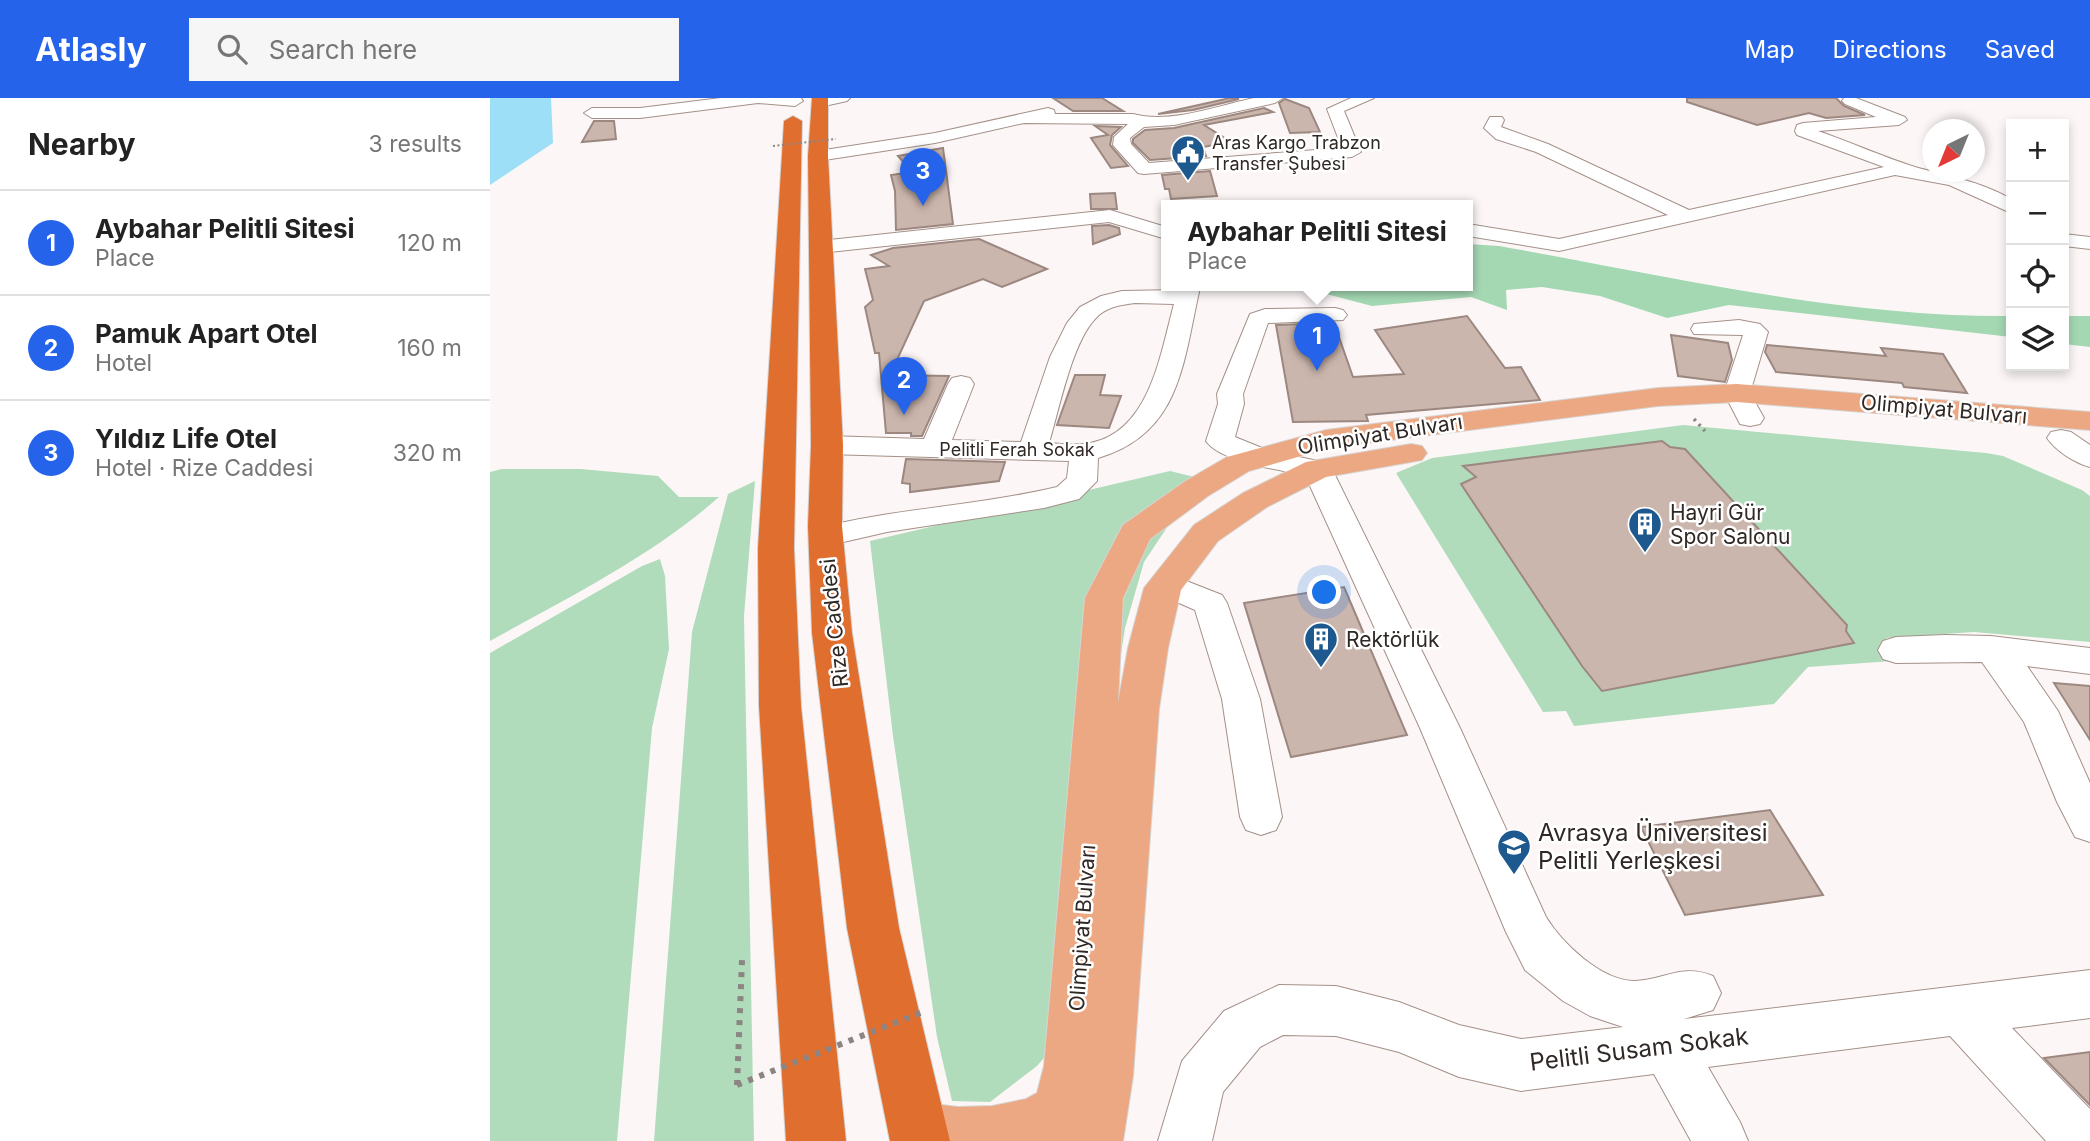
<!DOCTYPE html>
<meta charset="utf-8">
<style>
:root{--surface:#fff;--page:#f6f6f6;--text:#222;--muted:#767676;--line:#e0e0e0;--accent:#2563eb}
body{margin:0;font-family:Inter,sans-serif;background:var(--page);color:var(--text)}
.controls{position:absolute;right:21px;top:21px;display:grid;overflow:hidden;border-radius:0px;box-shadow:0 4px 10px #0003}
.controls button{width:63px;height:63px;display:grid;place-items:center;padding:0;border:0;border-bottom:2px solid var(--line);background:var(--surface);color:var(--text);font:35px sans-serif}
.compass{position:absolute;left:1432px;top:21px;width:63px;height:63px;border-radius:50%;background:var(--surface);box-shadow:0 4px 10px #0003;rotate:223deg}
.you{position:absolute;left:835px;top:495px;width:24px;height:24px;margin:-18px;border:5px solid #fff;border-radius:50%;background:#1a73e8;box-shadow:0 0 0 10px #1a73e833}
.badge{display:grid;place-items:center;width:46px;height:46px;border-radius:50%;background:var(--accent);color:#fff;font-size:23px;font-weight:700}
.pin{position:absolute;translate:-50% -58px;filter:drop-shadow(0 2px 4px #0008)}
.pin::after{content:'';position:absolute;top:37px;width:24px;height:21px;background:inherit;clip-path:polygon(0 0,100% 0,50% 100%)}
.popup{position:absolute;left:671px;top:102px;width:312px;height:91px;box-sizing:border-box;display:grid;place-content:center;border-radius:0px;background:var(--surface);filter:drop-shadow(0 2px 5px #0005);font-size:23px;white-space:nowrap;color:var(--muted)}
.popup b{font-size:26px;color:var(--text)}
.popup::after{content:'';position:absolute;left:50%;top:100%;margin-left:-14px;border:14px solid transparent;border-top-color:var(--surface)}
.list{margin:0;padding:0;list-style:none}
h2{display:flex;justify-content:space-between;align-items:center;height:91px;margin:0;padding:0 28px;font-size:30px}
h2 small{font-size:23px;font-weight:400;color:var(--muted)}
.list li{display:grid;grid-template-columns:46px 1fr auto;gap:21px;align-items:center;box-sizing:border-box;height:105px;padding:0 28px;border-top:2px solid var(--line)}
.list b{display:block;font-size:26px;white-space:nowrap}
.list p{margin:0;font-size:23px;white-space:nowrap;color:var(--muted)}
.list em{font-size:23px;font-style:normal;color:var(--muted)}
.icon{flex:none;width:38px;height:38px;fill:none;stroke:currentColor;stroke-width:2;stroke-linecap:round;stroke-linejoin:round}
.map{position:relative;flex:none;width:1600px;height:1043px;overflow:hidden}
header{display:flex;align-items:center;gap:42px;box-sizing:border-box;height:98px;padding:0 35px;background:var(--accent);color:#fff}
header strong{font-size:33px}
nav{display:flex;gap:38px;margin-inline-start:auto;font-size:24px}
.search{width:490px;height:63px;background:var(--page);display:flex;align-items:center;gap:18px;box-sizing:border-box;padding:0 24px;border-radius:0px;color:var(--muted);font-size:26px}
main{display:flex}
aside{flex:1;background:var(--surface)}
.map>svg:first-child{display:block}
.green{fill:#b0dcbc}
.forest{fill:#a4d8b3}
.water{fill:#9cdff6}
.building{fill:#cbb6ad;stroke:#9c8880;stroke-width:2}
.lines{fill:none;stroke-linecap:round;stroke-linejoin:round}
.minor-casing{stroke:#a49088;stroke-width:2}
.major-casing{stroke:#d6d4d3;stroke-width:2}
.highway-casing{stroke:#d6d4d3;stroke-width:2}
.path-far1{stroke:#8c8583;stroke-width:3.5;stroke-dasharray:2.5 4.5;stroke-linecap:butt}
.path{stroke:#8c8583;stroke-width:6;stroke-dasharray:5 7;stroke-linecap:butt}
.minor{fill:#fff;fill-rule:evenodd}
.major{fill:#eca882;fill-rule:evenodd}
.highway{fill:#e06e2e;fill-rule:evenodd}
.path-bridge-far1{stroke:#8c8583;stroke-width:2;stroke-dasharray:2 2.5;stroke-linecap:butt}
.path-bridge{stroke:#8c8583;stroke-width:6;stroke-dasharray:5 7;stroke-linecap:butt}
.labels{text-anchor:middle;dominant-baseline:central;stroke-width:5;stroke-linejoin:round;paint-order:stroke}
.far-poi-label{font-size:18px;fill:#302824;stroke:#fff;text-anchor:start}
.far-street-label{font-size:18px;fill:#302824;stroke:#fff}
.street-label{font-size:21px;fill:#302824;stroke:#fff}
.poi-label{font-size:21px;fill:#302824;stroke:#fff;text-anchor:start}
.near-poi-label{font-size:24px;fill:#302824;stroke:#fff;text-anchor:start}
.near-street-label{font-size:24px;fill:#302824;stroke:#fff}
</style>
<header>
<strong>Atlasly</strong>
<div class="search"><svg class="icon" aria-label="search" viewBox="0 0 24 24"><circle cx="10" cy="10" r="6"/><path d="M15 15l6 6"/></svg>Search here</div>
<nav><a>Map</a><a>Directions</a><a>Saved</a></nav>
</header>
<main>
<aside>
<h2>Nearby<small>3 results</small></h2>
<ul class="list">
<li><span class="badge">1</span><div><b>Aybahar Pelitli Sitesi</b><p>Place</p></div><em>120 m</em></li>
<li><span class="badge">2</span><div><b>Pamuk Apart Otel</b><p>Hotel</p></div><em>160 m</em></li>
<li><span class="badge">3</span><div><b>Yıldız Life Otel</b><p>Hotel · Rize Caddesi</p></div><em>320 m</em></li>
</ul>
</aside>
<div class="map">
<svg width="1600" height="1043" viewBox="0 0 1600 1043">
<rect width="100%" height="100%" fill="#fcf7f6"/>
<g class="green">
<polygon points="1193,327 1496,355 1513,358 1592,392 1600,398 1600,544 1484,534 1396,540 1416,562 1318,569 1284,606 1084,628 1076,613 1053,614 906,375 942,360"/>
<path d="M 12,371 L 91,371 L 168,378 L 189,399 L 229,399 C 161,459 79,499 0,543 L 0,374 Z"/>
<polygon points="680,373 733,386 678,428 654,464 635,530 624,602 583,926 547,968 500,1004 462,1003 447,939 403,638 380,443"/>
<polygon points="265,383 254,518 264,1043 164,1043 202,534 238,396"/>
<polygon points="170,461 175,478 179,551 162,630 127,1043 0,1043 0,555 152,468"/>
</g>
<g class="forest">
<path d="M 978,146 L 1009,148 C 1179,178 1348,219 1521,218 L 1521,239 L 1239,207 L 1177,220 L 1110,198 L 1052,189 L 1016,192 L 1017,212 L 981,199 L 882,208 L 802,187 L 978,187 Z"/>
<polygon points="1574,218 1600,218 1600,249 1574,246"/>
</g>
<polygon class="water" points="0,0 61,0 63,45 0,87"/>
<g class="building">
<polygon points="563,0 612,0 633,13 583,13"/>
<polygon points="740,0 749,1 703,12 668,16"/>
<polygon points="1197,0 1346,0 1354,8 1375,17 1336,20 1319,15 1267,27 1197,4"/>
<polygon points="795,1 819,10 830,34 800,35 789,5"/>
<polygon points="774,10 783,14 714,27 741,44 713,49 716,58 660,62 643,45 643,41 655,32 684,30"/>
<polygon points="104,23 124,23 126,41 92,44"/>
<polygon points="605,28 631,29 622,37 620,47 638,68 621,70 601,40 618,37"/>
<polygon points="453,50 463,126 406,132 405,93 401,77 422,74 408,58"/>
<polygon points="720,73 727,98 681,101 679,91 675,91 672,77"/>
<polygon points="625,95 627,111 601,111 600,96"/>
<polygon points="619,127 629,130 630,136 603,146 602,128"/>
<polygon points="489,141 557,171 512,189 493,181 434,203 400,277 459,278 432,338 421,338 421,335 396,335 389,255 385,255 375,209 383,202 375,171 399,168 381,157 403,150"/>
<polygon points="977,218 1015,270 1031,269 1050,302 876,317 878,323 803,324 786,227 844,225 863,279 914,276 885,232"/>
<polygon points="1181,237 1238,245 1242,262 1235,284 1188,278"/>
<polygon points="1277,247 1396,258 1391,250 1453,256 1477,295 1414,289 1412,285 1286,274 1275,254"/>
<polygon points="585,277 615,277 610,297 631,298 619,330 567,327"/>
<polygon points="1172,343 1180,349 1195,351 1357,527 1356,533 1364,545 1112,593 1092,568 971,386 986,379 973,368"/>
<polygon points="416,361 515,364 509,383 420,394 420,386 412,385"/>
<polygon points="854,489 917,637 801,659 754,505"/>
<polygon points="1564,585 1600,588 1600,642"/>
<polygon points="1280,712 1333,797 1195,817 1151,729"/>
<polygon points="1600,954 1600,1007 1554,960"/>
</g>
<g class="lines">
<g class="minor-casing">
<g id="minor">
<polygon points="231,0 311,0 313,3 305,8 268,5 150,20 102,20 94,15 102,10 150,10"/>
<polygon points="360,0 357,3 330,9 322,4 327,0"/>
<path d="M 764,0 L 793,0 L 785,5 L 684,27 L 654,29 L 640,40 L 641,46 L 659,65 L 852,50 L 837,11 L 861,0 L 884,0 L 854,13 L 871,54 L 862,59 L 654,76 L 648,75 L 623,47 L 624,39 L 638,26 L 534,25 L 445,45 L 328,63 L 319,58 L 328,53 L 445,35 L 558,10 L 564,12 L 565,16 L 643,16 C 681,26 726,8 764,0 Z"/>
<path d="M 1354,0 L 1366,0 L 1415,19 L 1417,22 L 1409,27 L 1328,33 C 1360,44 1393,59 1425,69 C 1457,78 1490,83 1521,101 L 1521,115 L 1459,87 L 1405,77 L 1069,153 L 978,138 L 978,126 L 1069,141 L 1178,117 L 1046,54 L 1006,41 L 994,30 L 1000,19 L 1012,19 L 1014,22 L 1011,29 L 1058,46 L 1199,112 L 1394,69 L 1307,37 L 1305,33 L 1307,27 L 1313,25 L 1386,19 L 1355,6 L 1352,3 Z"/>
<polygon points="620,112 676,129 676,141 619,124 330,155 323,153 320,149 323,145 330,143"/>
<polygon points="1574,136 1600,139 1600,151 1574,148"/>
<path d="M 698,187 L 706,189 L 709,194 C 693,266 690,336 608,360 L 607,383 L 589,401 L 554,410 L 397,434 L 336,448 L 325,445 L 320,438 L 325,431 C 405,410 488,408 567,389 L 577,380 L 579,363 L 337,356 L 327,353 L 323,347 L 327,341 L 337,338 L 434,341 L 458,286 L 462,280 L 471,278 L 480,280 L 484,286 L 462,342 L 531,344 L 560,259 L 577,225 L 590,209 L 611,198 L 632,193 L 688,192 ZM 645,205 L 684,206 C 670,257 659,341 592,346 C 581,347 569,346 559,345 C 569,312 582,245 605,221 C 615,209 630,207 645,205 Z"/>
<path d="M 845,210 L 853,212 L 857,217 L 853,222 L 778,225 L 753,296 L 754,306 L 745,339 L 777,352 L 837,365 L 842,371 L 970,630 L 1056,819 C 1072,845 1111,883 1145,883 C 1175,882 1191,865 1223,878 L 1231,895 L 1223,912 L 1194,921 L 1600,872 L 1600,920 L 1522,930 L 1600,1011 L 1600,1043 L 1556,1043 L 1460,938 L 1218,969 L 1250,1024 L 1258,1043 L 1201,1043 L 1164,976 L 1031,993 L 969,979 L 909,954 L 846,938 L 793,937 L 770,949 L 733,994 L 722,1043 L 668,1043 L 692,963 L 734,913 L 789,887 L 846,888 L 909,904 L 969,927 L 1031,941 L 1133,929 L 1100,918 L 1073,903 L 1035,872 L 1016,834 L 930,630 L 815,377 C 790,372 730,364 716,343 L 728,306 L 727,296 L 760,216 L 775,211 Z"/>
<polygon points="1249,222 1270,226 1278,234 1260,295 1274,320 1270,326 1260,328 1250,326 1234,295 1253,237 1204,236 1201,231 1204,226"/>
<path d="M 1571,332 L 1581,334 L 1600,347 L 1600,369 C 1585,365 1566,353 1557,340 L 1561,334 Z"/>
<polygon points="676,475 732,497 737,505 770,601 792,719 786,732 771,737 756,732 750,719 732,601 705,512 664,494 659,486 664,478"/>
<polygon points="1455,537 1501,538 1600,550 1600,576 1537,568 1568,613 1600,685 1600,744 1585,739 1567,704 1534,624 1492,564 1406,565 1393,561 1388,552 1393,543 1406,539"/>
</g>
</g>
<g class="major-casing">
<polygon id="major" points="1247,286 1600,314 1600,332 1247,304 1168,308 839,350 759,373 718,398 660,441 633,500 628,605 638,550 654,490 704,427 753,395 816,364 921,346 932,348 937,355 932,362 921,364 836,379 777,409 728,443 691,492 678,550 669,611 643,978 633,1043 402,1043 398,1034 407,1013 428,1004 468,1009 502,1008 536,1001 547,995 554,968 595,500 633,427 694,384 737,359 836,332 1168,290"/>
</g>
<g class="highway-casing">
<g id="highway">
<polygon points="322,0 338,0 338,58 353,347 352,428 362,535 409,830 460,1043 400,1043 357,830 322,535 318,428 321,347 318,58"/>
<polygon points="303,18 312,23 304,450 311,608 356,1043 296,1043 269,608 268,450 294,23"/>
</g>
</g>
<polyline class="path-far1" points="1204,321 1215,333"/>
<polyline class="path" points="247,987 252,862"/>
<use href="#minor" class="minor"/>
<use href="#major" class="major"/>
<use href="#highway" class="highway"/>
<polyline class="path-bridge-far1" points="283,48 346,41"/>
<polyline class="path-bridge" points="247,987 435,913"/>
</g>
<defs>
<g id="civic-pin" transform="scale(1.75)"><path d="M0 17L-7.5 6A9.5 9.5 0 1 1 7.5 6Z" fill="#1d588e" stroke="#fff"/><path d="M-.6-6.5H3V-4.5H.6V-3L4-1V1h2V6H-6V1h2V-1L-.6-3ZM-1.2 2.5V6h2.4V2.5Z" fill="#fff"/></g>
<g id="building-pin" transform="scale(1.75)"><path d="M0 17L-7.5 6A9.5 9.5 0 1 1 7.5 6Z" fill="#1d588e" stroke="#fff"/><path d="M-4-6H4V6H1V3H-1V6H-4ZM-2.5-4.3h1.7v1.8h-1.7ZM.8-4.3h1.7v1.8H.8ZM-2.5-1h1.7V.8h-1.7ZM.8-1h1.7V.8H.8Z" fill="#fff"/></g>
<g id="university-pin" transform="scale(1.75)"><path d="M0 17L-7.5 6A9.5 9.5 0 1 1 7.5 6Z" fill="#1d588e" stroke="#fff"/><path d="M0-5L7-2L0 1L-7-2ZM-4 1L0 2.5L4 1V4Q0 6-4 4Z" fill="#fff"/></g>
</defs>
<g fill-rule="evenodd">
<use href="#civic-pin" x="698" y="54"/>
<use href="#building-pin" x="1155" y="426"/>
<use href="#building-pin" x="831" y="541"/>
<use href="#university-pin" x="1024" y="748"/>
</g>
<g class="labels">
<g class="far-poi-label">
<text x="722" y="44">Aras Kargo Trabzon<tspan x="722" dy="21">Transfer Şubesi</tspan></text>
</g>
<g class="far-street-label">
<text x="527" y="351">Pelitli Ferah Sokak</text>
</g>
<g class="street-label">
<text transform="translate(1454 311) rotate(5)">Olimpiyat Bulvarı</text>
<text transform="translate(890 336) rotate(-9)">Olimpiyat Bulvarı</text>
<text transform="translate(344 525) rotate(-96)">Rize Caddesi</text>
<text transform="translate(592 830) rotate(-86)">Olimpiyat Bulvarı</text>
</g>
<g class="poi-label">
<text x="1180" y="414">Hayri Gür<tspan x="1180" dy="24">Spor Salonu</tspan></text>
<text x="856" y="541">Rektörlük</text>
</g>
<g class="near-poi-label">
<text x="1048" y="734">Avrasya Üniversitesi<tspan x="1048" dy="28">Pelitli Yerleşkesi</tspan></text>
</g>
<g class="near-street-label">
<text transform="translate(1149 951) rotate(-7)">Pelitli Susam Sokak</text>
</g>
</g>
</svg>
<div class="controls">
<button>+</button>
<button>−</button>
<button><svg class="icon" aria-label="locate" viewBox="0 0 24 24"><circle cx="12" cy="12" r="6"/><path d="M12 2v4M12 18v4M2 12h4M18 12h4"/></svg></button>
<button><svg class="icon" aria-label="layers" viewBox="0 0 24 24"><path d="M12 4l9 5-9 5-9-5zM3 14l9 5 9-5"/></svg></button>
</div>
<svg class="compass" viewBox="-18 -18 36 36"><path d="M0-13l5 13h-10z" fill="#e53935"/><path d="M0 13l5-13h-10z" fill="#767676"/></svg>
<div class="you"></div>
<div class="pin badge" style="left:827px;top:273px">1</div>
<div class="popup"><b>Aybahar Pelitli Sitesi</b>Place</div>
<div class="pin badge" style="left:414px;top:317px">2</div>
<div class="pin badge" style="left:433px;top:108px">3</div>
</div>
</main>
